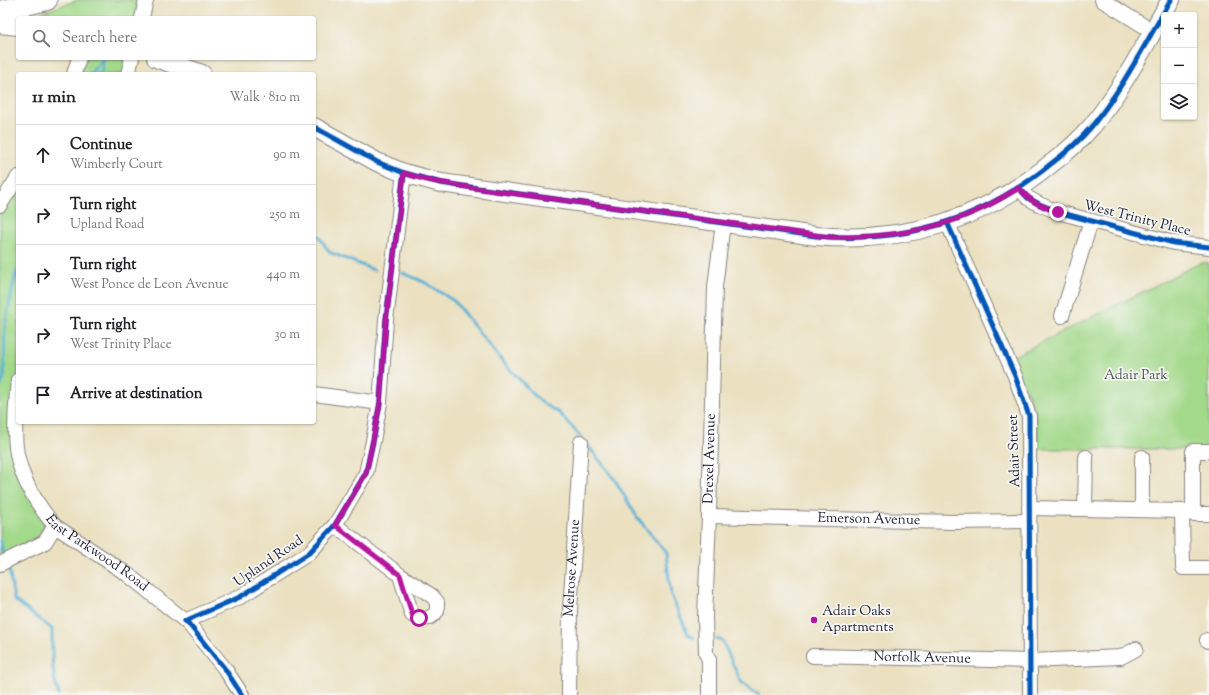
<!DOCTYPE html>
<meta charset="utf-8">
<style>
:root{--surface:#fff;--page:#f2f2f2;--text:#202124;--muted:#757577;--line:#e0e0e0}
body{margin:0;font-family:"Sorts Mill Goudy",serif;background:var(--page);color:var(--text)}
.controls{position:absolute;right:12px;top:12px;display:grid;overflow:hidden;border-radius:4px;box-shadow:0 1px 3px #0004}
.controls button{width:36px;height:36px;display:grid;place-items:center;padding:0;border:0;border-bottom:1px solid var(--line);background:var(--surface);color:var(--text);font:20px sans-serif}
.stop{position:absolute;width:12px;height:12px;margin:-9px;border:3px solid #b5179e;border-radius:50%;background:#fff}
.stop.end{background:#b5179e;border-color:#fff;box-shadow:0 1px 4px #0008}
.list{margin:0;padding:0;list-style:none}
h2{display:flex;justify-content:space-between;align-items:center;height:52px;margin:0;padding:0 16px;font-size:17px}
h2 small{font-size:13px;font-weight:400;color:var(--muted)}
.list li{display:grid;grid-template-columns:26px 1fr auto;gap:12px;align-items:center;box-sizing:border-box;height:60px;padding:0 16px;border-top:1px solid var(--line)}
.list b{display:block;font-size:15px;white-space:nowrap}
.list p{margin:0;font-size:13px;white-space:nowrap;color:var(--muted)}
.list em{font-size:13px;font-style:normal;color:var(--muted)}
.icon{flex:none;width:22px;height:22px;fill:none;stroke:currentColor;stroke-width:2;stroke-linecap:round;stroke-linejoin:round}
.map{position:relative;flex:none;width:1209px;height:695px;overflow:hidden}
.search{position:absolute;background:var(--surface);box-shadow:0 1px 3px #0004;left:16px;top:16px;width:300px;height:44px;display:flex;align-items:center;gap:10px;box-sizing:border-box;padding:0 14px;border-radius:4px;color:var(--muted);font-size:15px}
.panel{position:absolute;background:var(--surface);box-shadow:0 1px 3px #0004;left:16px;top:72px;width:300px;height:352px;border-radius:4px}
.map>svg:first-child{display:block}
.green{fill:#a3d98a;stroke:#627e62}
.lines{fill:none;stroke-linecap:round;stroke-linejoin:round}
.stream{stroke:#58b0d5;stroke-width:3}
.minor-casing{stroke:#86827e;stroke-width:16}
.major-casing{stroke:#86827e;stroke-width:20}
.highway-casing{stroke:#86827e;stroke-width:22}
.minor{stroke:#fff;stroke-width:14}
.major{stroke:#fff;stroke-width:18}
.highway{stroke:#fff;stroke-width:20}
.cycleway-casing{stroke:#f6f6f2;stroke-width:8}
.cycleway{stroke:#0057b8;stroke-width:5}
.route{stroke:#b5179e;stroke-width:5}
.poi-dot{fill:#b5179e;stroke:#f6f6f2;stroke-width:1.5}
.labels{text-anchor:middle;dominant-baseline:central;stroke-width:3.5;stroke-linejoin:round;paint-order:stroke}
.street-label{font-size:14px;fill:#22223b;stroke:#f6f6f2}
.park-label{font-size:14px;fill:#495953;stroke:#f6f6f2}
.poi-label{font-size:14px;fill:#22223b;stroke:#f6f6f2;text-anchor:start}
</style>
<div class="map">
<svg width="1209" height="695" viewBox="0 0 1209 695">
<rect width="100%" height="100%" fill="#f6f6f2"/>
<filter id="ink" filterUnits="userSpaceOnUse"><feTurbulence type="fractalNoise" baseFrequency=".025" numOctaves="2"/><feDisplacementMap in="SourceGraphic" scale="8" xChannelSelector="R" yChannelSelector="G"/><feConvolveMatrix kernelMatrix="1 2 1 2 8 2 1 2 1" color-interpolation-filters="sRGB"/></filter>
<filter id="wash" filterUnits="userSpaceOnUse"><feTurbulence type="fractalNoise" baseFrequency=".012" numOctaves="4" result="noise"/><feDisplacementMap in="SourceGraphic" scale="16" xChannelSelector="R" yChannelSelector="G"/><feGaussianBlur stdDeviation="0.9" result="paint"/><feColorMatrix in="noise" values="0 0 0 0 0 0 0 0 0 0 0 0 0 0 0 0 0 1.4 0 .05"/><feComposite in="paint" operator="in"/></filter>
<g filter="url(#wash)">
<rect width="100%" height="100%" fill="#ebe1c1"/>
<g class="green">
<polygon points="78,0 142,0 136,18 41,18 40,16 41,13 43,12"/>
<polygon points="86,58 117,58 127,60 123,74 79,74"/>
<polygon points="18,185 18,387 13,453 45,524 39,537 0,556 0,213"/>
<polygon points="1200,263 1209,263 1209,449 1039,449 1036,419 1033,405 1012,357"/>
</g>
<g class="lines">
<g class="stream">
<polyline points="90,74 104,58"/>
<polyline points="101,74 104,58"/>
<polyline points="314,235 319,236 329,252 374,270"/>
<polyline points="403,273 424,282 454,301 501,360 541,402 559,413 581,437"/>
<polyline points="0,388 4,377 5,324 15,277 18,269"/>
<polyline points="586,443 615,480 637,517 666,553 671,595 688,634 694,638"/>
<polyline points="0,541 3,552"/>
<path d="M 9,568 L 14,600 L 52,629 C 52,651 51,674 59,695"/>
<polyline points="717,639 722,640 741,682 759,695"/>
</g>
</g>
</g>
<g filter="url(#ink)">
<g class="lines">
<g class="minor-casing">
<g id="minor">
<polyline points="1102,0 1152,31"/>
<polyline points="142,18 146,0"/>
<polyline points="74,74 79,58"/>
<polyline points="128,74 132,58"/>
<polyline points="1019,188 1028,198 1039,204 1058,212 1174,243 1209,247"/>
<polyline points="0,205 18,177"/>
<polyline points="947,222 1015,376 1029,416 1030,695"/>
<polyline points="1062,316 1091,221"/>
<path id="s1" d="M 18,380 C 16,401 13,434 17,454 C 22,480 38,506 55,526 L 127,574 L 188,623 L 225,669 L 242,695"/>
<polyline points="314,394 380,403"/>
<polyline points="1142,457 1142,510"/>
<polyline points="1029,508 1182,511 1193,514 1209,514"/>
<polyline points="1085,509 1086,457"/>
<polyline points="1182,511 1183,568 1209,568"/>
<polyline points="1193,514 1193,451 1209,451"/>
<path id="s2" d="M 709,516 L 954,522 L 1028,521"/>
<path d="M 335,525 L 400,575 L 432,596 L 437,602 L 437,611 C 429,621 423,620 412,615 L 400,575"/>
<polyline points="0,564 45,542 55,526"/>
<polyline points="185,621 240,597 309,553 335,525 366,473 373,441 380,403 386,320 404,173"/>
<polyline points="1207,640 1209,641"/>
<path id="s3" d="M 813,656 L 1030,661 L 1121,657 L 1136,649"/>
<path id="s4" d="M 569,695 L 570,611 L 581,442"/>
<path id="s5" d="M 709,695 L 709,660 L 706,653 L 705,617 L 709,516 L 715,287 L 723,223"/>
</g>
</g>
<g class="major-casing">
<g id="major">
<polyline points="0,24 18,26"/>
<polyline points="156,58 202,74"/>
<path d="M 314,127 L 377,162 L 404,173 L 441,183 L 816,236 C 905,244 983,220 1052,163 C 1067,152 1080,140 1092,126 C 1123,88 1146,42 1171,0"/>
</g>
</g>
<g class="highway-casing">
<polyline id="highway" points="0,11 47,0"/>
</g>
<use href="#minor" class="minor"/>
<use href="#major" class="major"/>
<use href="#highway" class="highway"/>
<g class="cycleway-casing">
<g id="cycleway">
<path d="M 314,127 L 377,162 L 404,173 L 441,183 L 816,236 C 905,244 983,220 1052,163 C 1067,152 1080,140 1092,126 C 1123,88 1146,42 1171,0"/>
<polyline points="1019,188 1028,198 1039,204 1058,212 1174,243 1209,247"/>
<polyline points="947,222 1015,376 1029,416 1030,695"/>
<polyline points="242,695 225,669 188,623 185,621 240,597 309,553 335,525 366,473 373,441 380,403 386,320 404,173"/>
</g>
</g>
<use href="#cycleway" class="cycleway"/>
</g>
</g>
<g class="lines" filter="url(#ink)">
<path class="route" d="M 419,618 L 412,614 L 400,575 L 335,525 L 366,473 L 373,440 L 380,403 L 386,320 L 404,173 L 427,180 L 467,187 L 830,237 C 878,238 925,233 970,214 C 987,207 1003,197 1019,188 C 1032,203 1039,205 1058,212"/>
</g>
<circle class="poi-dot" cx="814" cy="620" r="4"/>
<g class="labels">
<g class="street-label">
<text transform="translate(1137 219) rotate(14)">West Trinity Place</text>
<text transform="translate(1015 451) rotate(-92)">Adair Street</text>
<text stroke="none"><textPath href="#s5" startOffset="237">Drexel Avenue</textPath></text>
<text stroke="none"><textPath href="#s2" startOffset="160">Emerson Avenue</textPath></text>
<text stroke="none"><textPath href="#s1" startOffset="206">East Parkwood Road</textPath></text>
<text transform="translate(269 562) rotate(-34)">Upland Road</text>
<text stroke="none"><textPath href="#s4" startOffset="127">Melrose Avenue</textPath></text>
<text stroke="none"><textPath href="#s3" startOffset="109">Norfolk Avenue</textPath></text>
</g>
<g class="park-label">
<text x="1136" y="376">Adair Park</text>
</g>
<g class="poi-label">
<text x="822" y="612">Adair Oaks<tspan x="822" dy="16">Apartments</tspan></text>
</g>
</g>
</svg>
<div class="controls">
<button>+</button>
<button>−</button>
<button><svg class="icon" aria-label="layers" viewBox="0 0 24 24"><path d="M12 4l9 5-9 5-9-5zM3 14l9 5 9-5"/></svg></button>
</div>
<div class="stop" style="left:419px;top:618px"></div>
<div class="stop end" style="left:1058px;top:212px"></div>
<div class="search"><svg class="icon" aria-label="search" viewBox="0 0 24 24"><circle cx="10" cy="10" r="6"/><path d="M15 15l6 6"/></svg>Search here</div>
<section class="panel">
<h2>11 min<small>Walk · 810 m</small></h2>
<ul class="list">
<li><svg class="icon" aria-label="ahead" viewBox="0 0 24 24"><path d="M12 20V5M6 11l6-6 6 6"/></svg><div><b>Continue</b><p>Wimberly Court</p></div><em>90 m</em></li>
<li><svg class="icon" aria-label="right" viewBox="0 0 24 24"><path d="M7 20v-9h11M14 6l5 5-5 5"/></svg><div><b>Turn right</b><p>Upland Road</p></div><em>250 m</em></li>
<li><svg class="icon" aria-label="right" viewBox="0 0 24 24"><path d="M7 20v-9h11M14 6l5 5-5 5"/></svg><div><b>Turn right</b><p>West Ponce de Leon Avenue</p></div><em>440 m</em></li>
<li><svg class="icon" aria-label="right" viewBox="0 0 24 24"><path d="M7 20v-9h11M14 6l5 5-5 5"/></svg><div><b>Turn right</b><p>West Trinity Place</p></div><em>30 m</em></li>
<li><svg class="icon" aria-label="arrive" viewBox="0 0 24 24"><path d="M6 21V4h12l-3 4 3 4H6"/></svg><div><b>Arrive at destination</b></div></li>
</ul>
</section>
</div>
